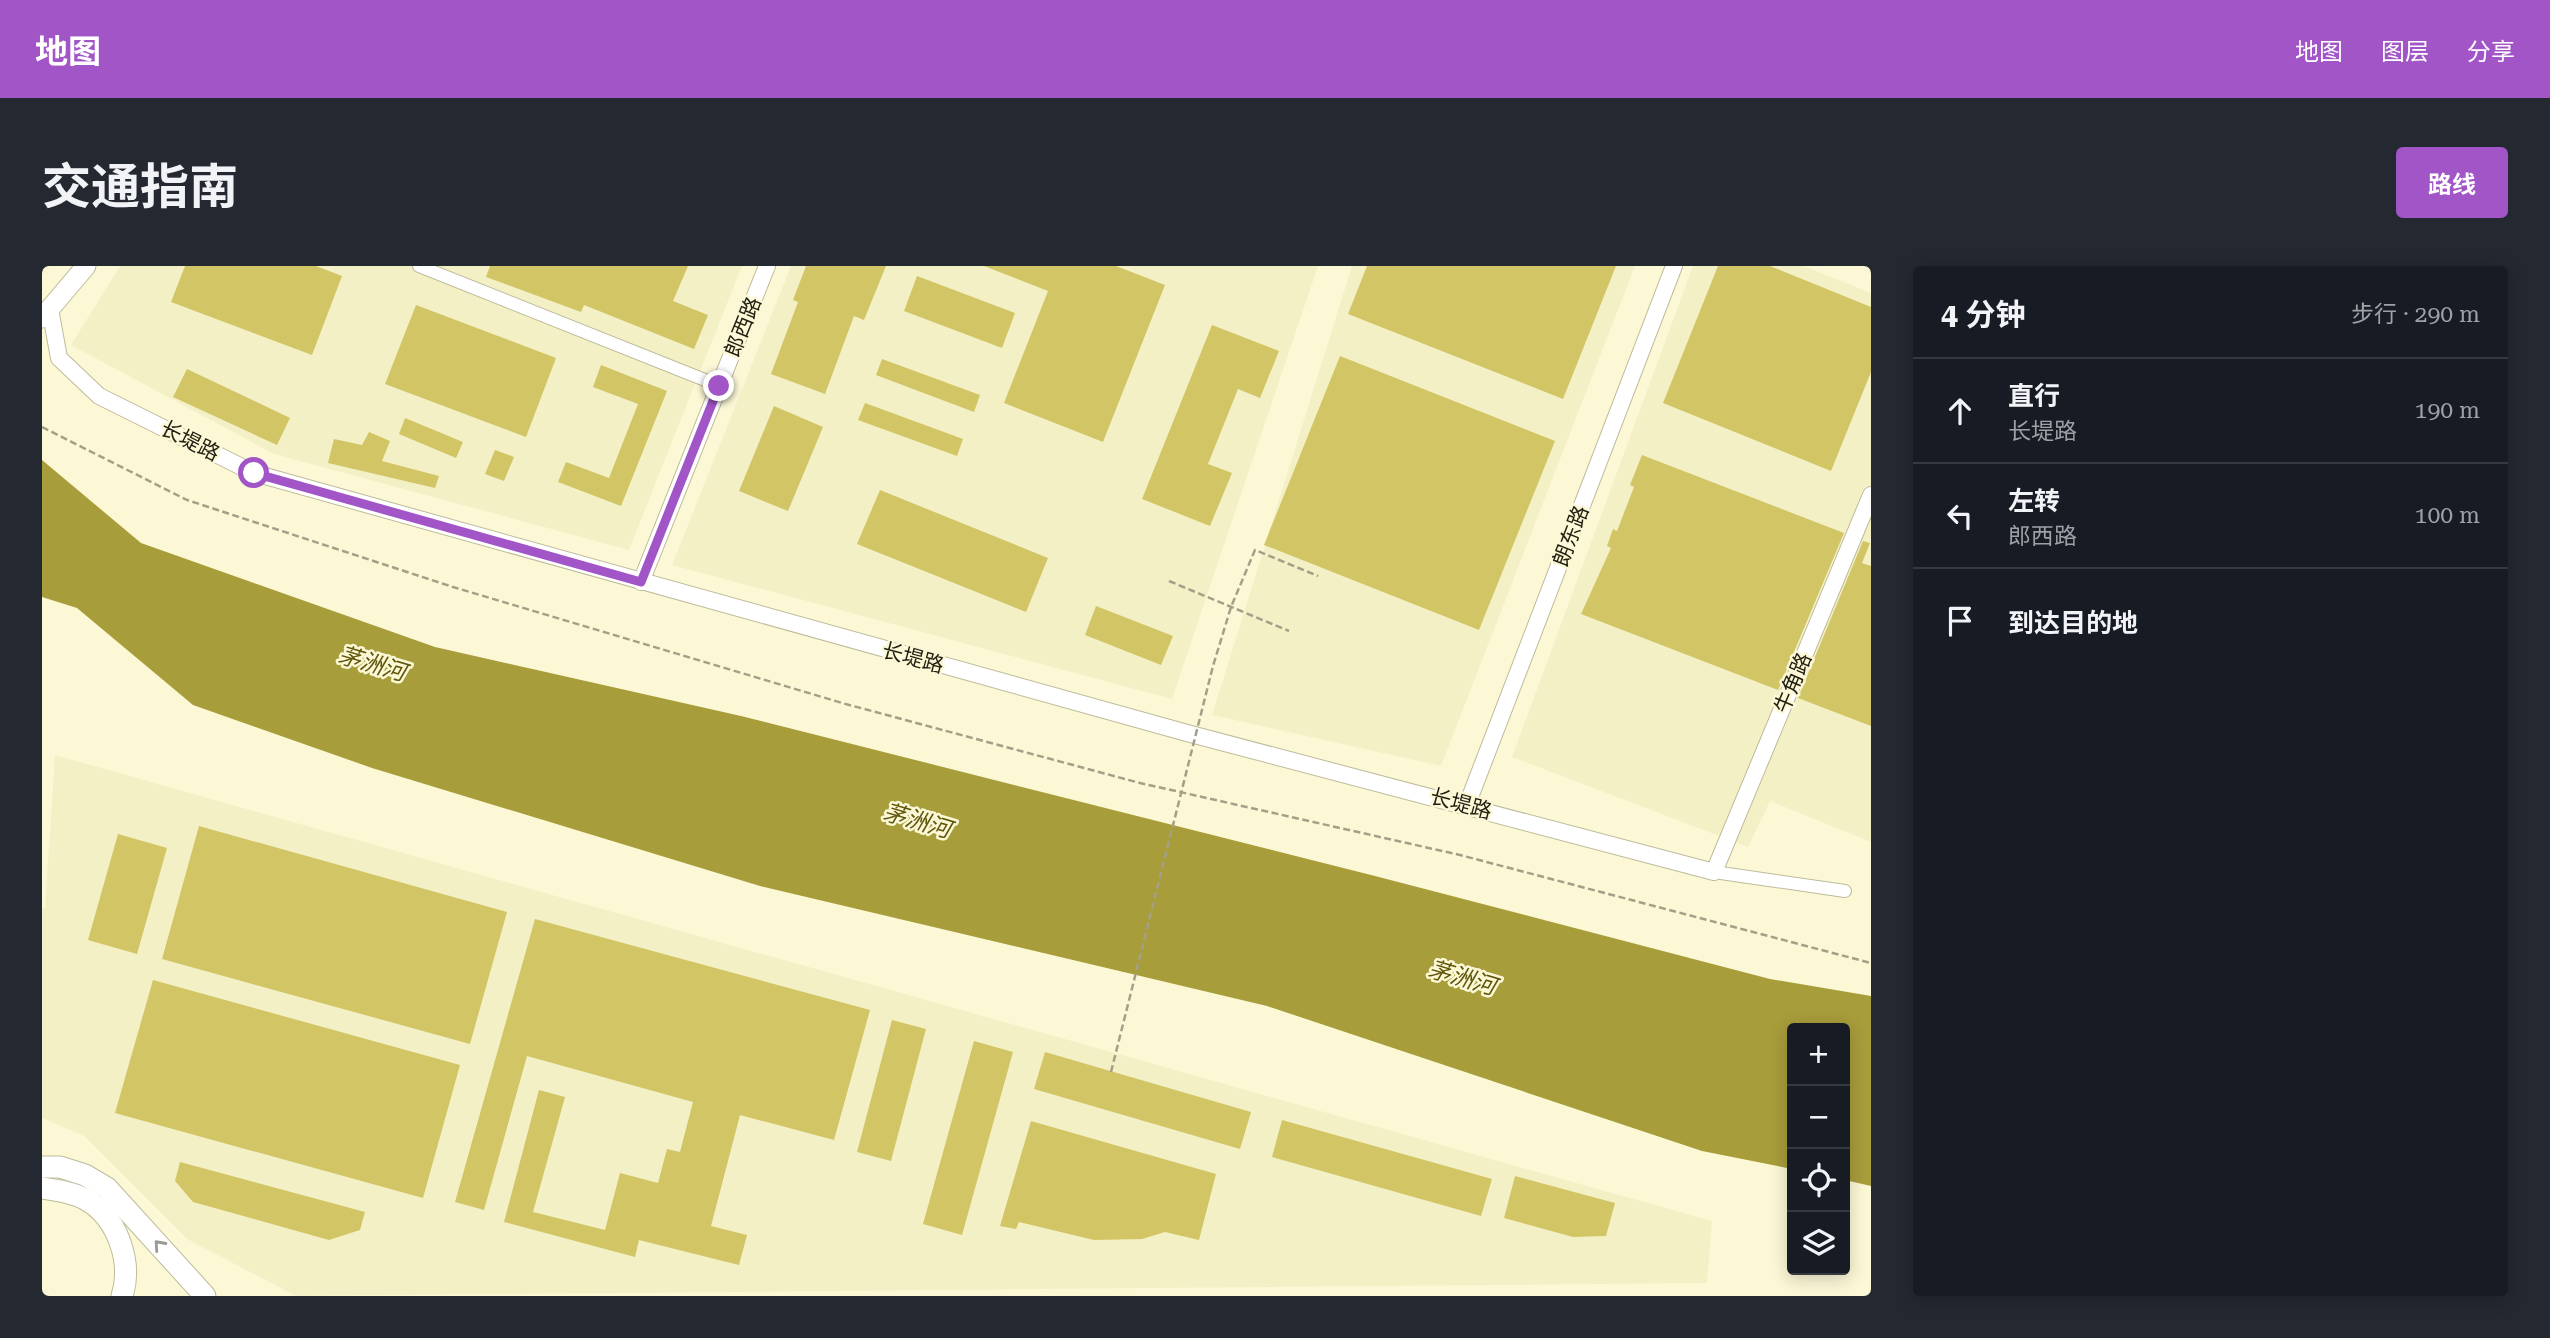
<!DOCTYPE html>
<html lang="zh">
<meta charset="utf-8">
<style>
:root{--surface:#171b24;--page:#242831;--text:#f1f3f6;--muted:#9ea1a6;--line:#363941;--accent:#a155c7}
body{margin:0;font-family:"Roboto Serif","Noto Sans SC",serif;background:var(--page);color:var(--text)}
.controls{position:absolute;right:21px;bottom:21px;display:grid;overflow:hidden;border-radius:7px;box-shadow:0 4px 18px #0003}
.controls button{width:63px;height:63px;display:grid;place-items:center;padding:0;border:0;border-bottom:2px solid var(--line);background:var(--surface);color:var(--text);font:35px sans-serif}
.stop{position:absolute;width:21px;height:21px;margin:-16px;border:5px solid #a155c7;border-radius:50%;background:#fff}
.stop.end{background:#a155c7;border-color:#fff;box-shadow:0 2px 7px #0008}
.list{margin:0;padding:0;list-style:none}
h2{display:flex;justify-content:space-between;align-items:center;height:91px;margin:0;padding:0 28px;font-size:30px}
h2 small{font-size:23px;font-weight:400;color:var(--muted)}
.list li{display:grid;grid-template-columns:46px 1fr auto;gap:21px;align-items:center;box-sizing:border-box;height:105px;padding:0 28px;border-top:2px solid var(--line)}
.list b{display:block;font-size:26px;white-space:nowrap}
.list p{margin:0;font-size:23px;white-space:nowrap;color:var(--muted)}
.list em{font-size:23px;font-style:normal;color:var(--muted)}
.icon{flex:none;width:38px;height:38px;fill:none;stroke:currentColor;stroke-width:2;stroke-linecap:round;stroke-linejoin:round}
.map{position:relative;flex:none;width:1829px;height:1030px;overflow:hidden;border-radius:7px}
header{display:flex;align-items:center;gap:42px;box-sizing:border-box;height:98px;padding:0 35px;background:var(--accent);color:#fff}
header strong{font-size:33px}
nav{display:flex;gap:38px;margin-inline-start:auto;font-size:24px}
.intro{display:flex;align-items:center;justify-content:space-between;box-sizing:border-box;height:168px;padding:0 42px}
h1{margin:0;font-size:49px}
.button{padding:18px 32px;border-radius:7px;background:var(--accent);color:#fff;font-size:24px;font-weight:700}
main{display:flex;gap:42px;padding:0 42px}
aside{flex:1;background:var(--surface);border-radius:7px;box-shadow:0 4px 18px #0003}
.map>svg:first-child{display:block}
.built{fill:#f4f0c6}
.water{fill:#a89d3b}
.building{fill:#d1c566}
.lines{fill:none;stroke-linecap:round;stroke-linejoin:round}
.minor-casing{stroke:#bebb9a;stroke-width:14}
.tertiary-casing{stroke:#bebb9a;stroke-width:18}
.secondary-casing{stroke:#bebb9a;stroke-width:21}
.primary-casing{stroke:#bebb9a;stroke-width:23}
.path{stroke:#a3a087;stroke-width:2.5;stroke-dasharray:7 3.5;stroke-linecap:butt}
.minor{stroke:#fff;stroke-width:12}
.tertiary{stroke:#fff;stroke-width:16}
.secondary{stroke:#fff;stroke-width:19}
.primary{stroke:#fff;stroke-width:21}
.path-bridge{stroke:#a3a087;stroke-width:2.5;stroke-dasharray:7 3.5;stroke-linecap:butt}
.oneway{stroke:#9a9a94}
.route{stroke:#a155c7;stroke-width:9}
.labels{text-anchor:middle;dominant-baseline:central;stroke-width:5;stroke-linejoin:round;paint-order:stroke}
.street-label{font-size:21px;fill:#1f1e11;stroke:#fcf8d6}
.water-label{font-size:23px;font-style:italic;fill:#5f560c;stroke:#fcf8d6}
</style>
<header>
<strong>地图</strong>
<nav><a>地图</a><a>图层</a><a>分享</a></nav>
</header>
<div class="intro"><h1>交通指南</h1><a class="button">路线</a></div>
<main>
<div class="map">
<svg width="1829" height="1030" viewBox="0 0 1829 1030">
<rect width="100%" height="100%" fill="#fcf8d6"/>
<g class="built">
<polygon points="78,0 700,0 587,284 232,188 29,79"/>
<polygon points="749,0 1276,0 1130,433 630,299"/>
<polygon points="1310,0 1593,0 1399,500 1170,449"/>
<polygon points="1651,0 1762,0 1829,27 1829,576 1728,535 1706,581 1470,491"/>
<polygon points="13,489 1670,955 1665,1017 254,1030 145,973 42,870 0,852 0,642 3,642"/>
</g>
<polygon class="water" points="0,194 99,277 393,381 699,450 1333,610 1728,713 1829,730 1829,920 1803,914 1803,762 1750,762 1750,903 1660,885 1225,740 718,620 330,502 151,439 35,342 0,331"/>
<g class="building">
<polygon points="143,0 274,0 300,10 270,89 129,36"/>
<polygon points="448,0 646,0 631,35 666,49 652,83 542,39 539,46 444,11"/>
<polygon points="764,0 844,0 822,54 812,50 783,128 729,108 756,36 751,34"/>
<polygon points="942,0 1074,0 1123,19 1061,176 962,137 1006,25"/>
<polygon points="1325,0 1574,0 1521,133 1306,48"/>
<polygon points="1676,0 1728,0 1829,41 1829,106 1789,205 1621,137"/>
<polygon points="875,10 973,47 960,82 862,45"/>
<polygon points="374,39 514,92 484,171 343,118"/>
<polygon points="1170,59 1237,85 1218,132 1196,123 1166,198 1190,207 1168,260 1100,233"/>
<polygon points="1298,90 1513,175 1437,364 1222,279"/>
<polygon points="840,93 938,129 932,146 834,109"/>
<polygon points="559,99 625,125 579,240 516,216 524,196 567,212 596,138 551,121"/>
<polygon points="145,103 248,152 235,179 131,131"/>
<polygon points="823,137 921,173 915,190 816,154"/>
<polygon points="732,140 781,161 746,245 697,225"/>
<polygon points="363,152 421,176 414,192 357,168"/>
<polygon points="327,166 348,175 340,195 397,210 393,222 286,197 292,173 320,179"/>
<polygon points="453,184 472,191 462,215 443,208"/>
<polygon points="1600,189 1802,267 1736,424 1539,348 1569,282 1565,280 1571,263 1575,265 1592,221 1588,219"/>
<polygon points="838,224 1006,292 984,346 815,278"/>
<polygon points="1821,275 1828,277 1820,297 1829,300 1829,460 1756,432"/>
<polygon points="1054,340 1131,370 1119,399 1043,369"/>
<polygon points="157,560 465,646 428,778 120,693"/>
<polygon points="76,568 125,582 95,688 46,674"/>
<polygon points="493,653 828,744 792,874 698,849 669,960 705,969 697,999 597,974 593,991 462,956 497,824 523,831 491,946 563,964 578,907 616,917 625,883 638,886 651,836 485,790 442,944 413,936"/>
<polygon points="111,714 418,799 381,932 73,847"/>
<polygon points="850,754 884,763 849,895 815,886"/>
<polygon points="932,775 971,786 920,969 881,958"/>
<polygon points="1003,786 1209,846 1198,883 992,823"/>
<polygon points="1240,854 1450,913 1439,950 1230,891"/>
<polygon points="989,855 1174,908 1157,974 1123,966 1100,973 1052,974 977,956 974,963 958,960"/>
<polygon points="138,896 323,946 318,964 287,974 151,936 133,915"/>
<polygon points="1473,910 1573,937 1564,970 1531,971 1462,952"/>
</g>
<g class="lines">
<g class="minor-casing">
<g id="minor">
<polyline points="377,0 678,120"/>
<polyline points="1672,606 1803,625"/>
</g>
</g>
<g class="tertiary-casing">
<g id="tertiary">
<polyline points="8,43 17,92 57,130 212,207 1145,467 1672,606 1829,229"/>
<polyline points="599,316 725,0"/>
<polyline points="1425,539 1632,0"/>
</g>
</g>
<g class="secondary-casing">
<polyline id="secondary" points="0,52 44,0"/>
</g>
<g class="primary-casing">
<g id="primary">
<polyline points="0,901 18,901 43,909 65,922 163,1030"/>
<path d="M 0,922 C 14,924 30,926 43,933 C 75,950 91,996 80,1030"/>
</g>
</g>
<g class="path">
<polyline points="0,161 145,234 411,321 800,437 1098,517 1418,589 1829,697"/>
<polyline points="1127,315 1247,365"/>
</g>
<use href="#minor" class="minor"/>
<use href="#tertiary" class="tertiary"/>
<use href="#secondary" class="secondary"/>
<use href="#primary" class="primary"/>
<polyline class="path-bridge" points="1069,806 1171,400 1189,341 1213,284 1276,310"/>
</g>
<defs><path id="oneway-chevron" d="M-2-3.5L2.5 0L-2 3.5" fill="none" stroke-width="1.6" stroke-linecap="round" stroke-linejoin="round" transform="scale(1.75)"/></defs>
<use class="oneway" href="#oneway-chevron" transform="translate(117 979) rotate(-132)"/>
<g class="lines">
<polyline class="route" points="212,207 599,316 677,120"/>
</g>
<g class="labels">
<g class="street-label">
<text transform="translate(701 61) rotate(-68)">郎西路</text>
<text transform="translate(148 175) rotate(27)">长堤路</text>
<text transform="translate(1529 270) rotate(-69)">朗东路</text>
<text transform="translate(871 392) rotate(15)">长堤路</text>
<text transform="translate(1751 417) rotate(-67)">牛角路</text>
<text transform="translate(1419 538) rotate(15)">长堤路</text>
</g>
<g class="water-label">
<text transform="translate(330 398) rotate(16)">茅洲河</text>
<text transform="translate(875 555) rotate(16)">茅洲河</text>
<text transform="translate(1420 712) rotate(16)">茅洲河</text>
</g>
</g>
</svg>
<div class="controls">
<button>+</button>
<button>−</button>
<button><svg class="icon" aria-label="locate" viewBox="0 0 24 24"><circle cx="12" cy="12" r="6"/><path d="M12 2v4M12 18v4M2 12h4M18 12h4"/></svg></button>
<button><svg class="icon" aria-label="layers" viewBox="0 0 24 24"><path d="M12 4l9 5-9 5-9-5zM3 14l9 5 9-5"/></svg></button>
</div>
<div class="stop" style="left:212px;top:207px"></div>
<div class="stop end" style="left:677px;top:120px"></div>
</div>
<aside>
<h2>4 分钟<small>步行 · 290 m</small></h2>
<ul class="list">
<li><svg class="icon" aria-label="ahead" viewBox="0 0 24 24"><path d="M12 20V5M6 11l6-6 6 6"/></svg><div><b>直行</b><p>长堤路</p></div><em>190 m</em></li>
<li><svg class="icon" aria-label="left" viewBox="0 0 24 24"><path d="M17 20v-9H6M10 6l-5 5 5 5"/></svg><div><b>左转</b><p>郎西路</p></div><em>100 m</em></li>
<li><svg class="icon" aria-label="arrive" viewBox="0 0 24 24"><path d="M6 21V4h12l-3 4 3 4H6"/></svg><div><b>到达目的地</b></div></li>
</ul>
</aside>
</main>
